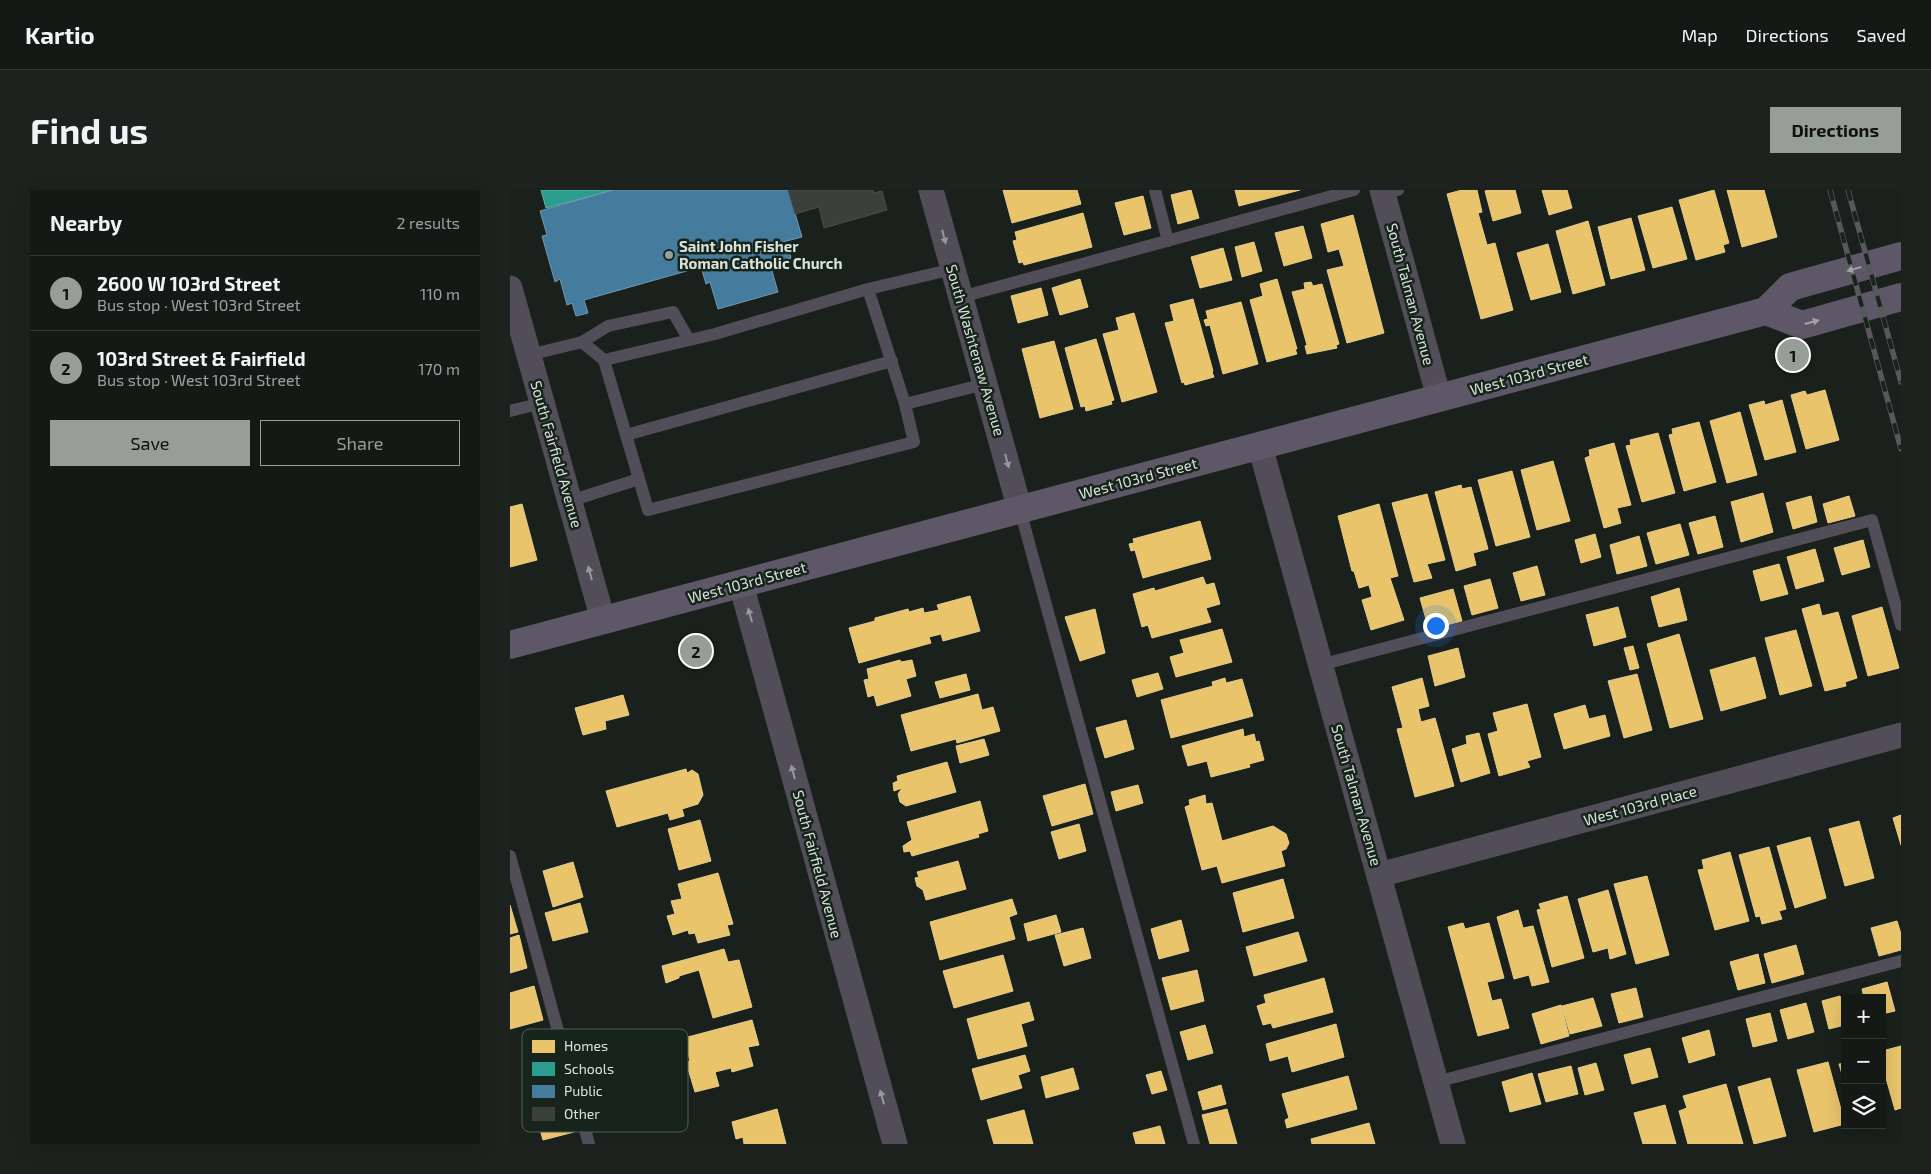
<!DOCTYPE html>
<meta charset="utf-8">
<style>
:root{--surface:#141915;--page:#1d221e;--text:#f1f3f6;--muted:#9da0a0;--line:#333834;--accent:#969e98}
body{margin:0;font-family:"Exo 2",sans-serif;background:var(--page);color:var(--text)}
.controls{position:absolute;right:15px;bottom:15px;display:grid;overflow:hidden;border-radius:0px;box-shadow:0 5px 20px #0002}
.controls button{width:45px;height:45px;display:grid;place-items:center;padding:0;border:0;border-bottom:1px solid var(--line);background:var(--surface);color:var(--text);font:25px sans-serif}
.you{position:absolute;left:925px;top:435px;width:18px;height:18px;margin:-12px;border:4px solid #fff;border-radius:50%;background:#1a73e8;box-shadow:0 0 0 8px #1a73e833}
.badge{display:grid;place-items:center;width:32px;height:32px;border-radius:50%;background:var(--accent);color:#111;font-size:16px;font-weight:700}
.pin{position:absolute;translate:-50% -50%;border:2px solid #fff;box-shadow:0 1px 5px #0006}
.list{margin:0;padding:0;list-style:none}
h2{display:flex;justify-content:space-between;align-items:center;height:65px;margin:0;padding:0 20px;font-size:21px}
h2 small{font-size:16px;font-weight:400;color:var(--muted)}
.list li{display:grid;grid-template-columns:32px 1fr auto;gap:15px;align-items:center;box-sizing:border-box;height:75px;padding:0 20px;border-top:1px solid var(--line)}
.list b{display:block;font-size:19px;white-space:nowrap}
.list p{margin:0;font-size:16px;white-space:nowrap;color:var(--muted)}
.list em{font-size:16px;font-style:normal;color:var(--muted)}
.actions{display:flex;gap:10px;padding:15px 20px}
.actions a{flex:1;padding:11px 0;border:1px solid var(--accent);border-radius:0px;text-align:center;font-size:18px;color:var(--accent)}
.actions .main{background:var(--accent);color:#111}
.icon{flex:none;width:28px;height:28px;fill:none;stroke:currentColor;stroke-width:2;stroke-linecap:round;stroke-linejoin:round}
.map{position:relative;flex:none;width:1391px;height:954px;overflow:hidden;border-radius:0px}
header{display:flex;align-items:center;gap:30px;box-sizing:border-box;height:70px;padding:0 25px;background:var(--surface);border-bottom:1px solid var(--line)}
header strong{font-size:24px}
nav{display:flex;gap:28px;margin-inline-start:auto;font-size:18px}
.intro{display:flex;align-items:center;justify-content:space-between;box-sizing:border-box;height:120px;padding:0 30px}
h1{margin:0;font-size:35px}
.button{padding:12px 22px;border-radius:0px;background:var(--accent);color:#111;font-size:18px;font-weight:700}
main{display:flex;gap:30px;padding:0 30px}
aside{flex:1;background:var(--surface);border-radius:0px;box-shadow:0 5px 20px #0002}
.map>svg:first-child{display:block}
.homes{fill:#e9c46a;stroke:#e4cd8c}
.schools{fill:#2a9d8f;stroke:#5eb2a6}
.public{fill:#457b9d;stroke:#719ab0}
.building{fill:#3a403c;stroke:#484e4a}
.lines{fill:none;stroke-linecap:round;stroke-linejoin:round}
.lane{stroke:#524e59;stroke-width:12}
.street{stroke:#524e59;stroke-width:25}
.secondary{stroke:#5d5767;stroke-width:28}
.rail-casing{stroke:#56585c;stroke-width:5.5}
.rail{stroke:#17241b;stroke-width:4;stroke-dasharray:11;stroke-linecap:butt}
.oneway{fill:#96989a}
.oneway2{fill:#a1a3a7}
.poi-dot{fill:#969e98;stroke:#17241b;stroke-width:2}
.labels{text-anchor:middle;dominant-baseline:central;stroke-width:5;stroke-linejoin:round;paint-order:stroke}
.poi-label{font-size:15px;font-weight:bold;fill:#d9e2db;stroke:#17241b;text-anchor:start}
.street-label{font-size:15px;fill:#d9e2db;stroke:#17241b}
.key{fill:#17241b;stroke:#515d55;stroke-width:1}
.key-label{font-size:14px;fill:#d9e2db}
</style>
<header>
<strong>Kartio</strong>
<nav><a>Map</a><a>Directions</a><a>Saved</a></nav>
</header>
<div class="intro"><h1>Find us</h1><a class="button">Directions</a></div>
<main>
<aside>
<h2>Nearby<small>2 results</small></h2>
<ul class="list">
<li><span class="badge">1</span><div><b>2600 W 103rd Street</b><p>Bus stop · West 103rd Street</p></div><em>110 m</em></li>
<li><span class="badge">2</span><div><b>103rd Street &amp; Fairfield</b><p>Bus stop · West 103rd Street</p></div><em>170 m</em></li>
</ul>
<div class="actions"><a class="main">Save</a><a>Share</a></div>
</aside>
<div class="map">
<svg width="1391" height="954" viewBox="0 0 1391 954">
<rect width="100%" height="100%" fill="#1a211c"/>
<g class="homes">
<polygon points="493,0 567,0 571,14 502,33"/>
<polygon points="681,0 689,28 668,34 661,5"/>
<polygon points="725,0 790,0 729,16"/>
<polygon points="952,0 967,0 972,22 968,23 977,55 985,53 1003,120 971,129 937,4"/>
<polygon points="979,0 1005,0 1011,23 983,31 975,1"/>
<polygon points="1032,0 1057,0 1062,18 1039,25"/>
<polygon points="1204,0 1219,53 1213,55 1215,62 1186,70 1169,10"/>
<polygon points="1217,0 1254,0 1267,47 1232,57"/>
<polygon points="633,6 641,38 614,45 605,13"/>
<polygon points="1162,17 1177,69 1143,78 1128,26"/>
<polygon points="573,23 582,57 514,75 513,72 509,73 503,51 507,50 505,42"/>
<polygon points="843,25 874,143 837,153 817,80 834,76 829,59 818,62 811,34"/>
<polygon points="1121,28 1135,80 1101,89 1088,37"/>
<polygon points="1078,31 1095,95 1063,104 1046,41"/>
<polygon points="793,36 802,68 774,76 765,43"/>
<polygon points="744,52 752,81 732,87 725,57"/>
<polygon points="1038,54 1051,102 1021,110 1007,63"/>
<polygon points="713,58 722,90 690,98 681,67"/>
<polygon points="570,89 578,117 550,125 542,98"/>
<polygon points="767,89 787,159 785,159 787,164 757,172 740,110 753,106 750,94"/>
<polygon points="801,92 803,96 812,94 829,154 826,155 827,158 797,164 795,156 797,155 782,102 795,99 794,93"/>
<polygon points="531,98 538,125 508,133 501,106"/>
<polygon points="683,109 703,181 702,182 704,187 675,195 674,192 672,193 655,133 664,131 660,115"/>
<polygon points="731,112 748,174 713,184 700,135 696,136 694,130 698,129 696,121"/>
<polygon points="624,123 647,202 612,212 593,144 609,140 606,128"/>
<polygon points="586,149 604,210 601,211 602,214 576,221 575,216 571,217 555,158"/>
<polygon points="544,151 563,219 530,228 512,159"/>
<polygon points="1315,200 1329,250 1296,259 1281,205 1295,201 1297,205"/>
<polygon points="1272,210 1286,262 1255,270 1239,215 1254,211 1255,215"/>
<polygon points="1230,222 1247,285 1217,293 1200,231"/>
<polygon points="1189,232 1206,292 1174,301 1159,245 1163,244 1162,239"/>
<polygon points="1148,243 1165,303 1132,312 1116,256 1121,255 1120,250"/>
<polygon points="1104,253 1121,315 1107,318 1111,333 1094,338 1075,268 1080,266 1079,260"/>
<polygon points="1043,271 1060,331 1027,340 1011,280"/>
<polygon points="1002,281 1020,347 986,356 968,290"/>
<polygon points="951,295 952,299 961,297 978,359 963,363 966,375 946,381 925,302"/>
<polygon points="1253,303 1263,342 1231,352 1221,312"/>
<polygon points="917,304 935,370 917,374 922,388 904,392 882,313"/>
<polygon points="1301,306 1307,332 1283,339 1276,313"/>
<polygon points="1339,306 1345,326 1318,333 1313,314"/>
<polygon points="12,314 27,370 0,377 0,317"/>
<polygon points="869,314 888,386 880,388 894,430 861,440 852,410 862,407 859,395 849,398 844,381 842,381 828,326"/>
<polygon points="1205,326 1213,357 1188,364 1179,333"/>
<polygon points="690,331 701,369 633,388 625,360 621,361 619,354 624,353 623,349"/>
<polygon points="1170,334 1179,365 1146,374 1137,343"/>
<polygon points="1085,344 1091,367 1071,373 1065,350"/>
<polygon points="1129,346 1137,376 1107,384 1100,355"/>
<polygon points="1353,350 1360,377 1332,385 1324,358"/>
<polygon points="1305,359 1314,391 1286,399 1277,367"/>
<polygon points="1269,374 1278,404 1251,411 1243,381"/>
<polygon points="1027,376 1035,405 1011,411 1003,383"/>
<polygon points="693,387 696,395 704,393 710,414 696,418 701,432 642,448 638,435 632,437 623,404 644,398 645,401"/>
<polygon points="980,389 988,418 962,425 954,396"/>
<polygon points="1169,398 1177,430 1149,437 1141,407"/>
<polygon points="943,399 952,431 919,440 910,408"/>
<polygon points="460,406 470,441 433,451 431,444 419,447 421,453 349,473 339,438 365,431 365,428 398,419 399,422 413,418 414,423 429,420 427,415"/>
<polygon points="1309,414 1312,426 1328,422 1347,488 1335,492 1336,496 1315,501 1292,419"/>
<polygon points="1108,417 1116,447 1084,456 1076,425"/>
<polygon points="1372,417 1389,478 1358,486 1342,426"/>
<polygon points="585,419 595,463 570,471 555,427"/>
<polygon points="712,439 722,472 666,487 660,467 674,463 670,450"/>
<polygon points="1286,440 1302,496 1270,505 1255,448"/>
<polygon points="1169,444 1193,529 1160,538 1137,454"/>
<polygon points="1123,456 1129,478 1120,480 1114,458"/>
<polygon points="948,458 955,487 925,496 918,466"/>
<polygon points="1245,467 1256,508 1211,521 1200,480"/>
<polygon points="390,470 391,472 402,470 406,486 396,489 401,506 367,516 364,505 358,507 354,490 359,489 357,479"/>
<polygon points="648,483 653,499 627,507 622,490"/>
<polygon points="456,484 460,500 430,508 425,492"/>
<polygon points="1127,484 1142,540 1114,548 1098,491"/>
<polygon points="715,488 716,493 732,489 743,526 661,548 651,510 703,496 702,492"/>
<polygon points="912,488 919,516 908,519 911,532 925,528 944,596 905,607 887,539 893,538 882,497"/>
<polygon points="468,504 472,520 483,517 490,541 447,553 446,549 401,561 391,525"/>
<polygon points="113,505 119,525 95,531 96,539 73,545 65,518"/>
<polygon points="1017,514 1031,567 1017,571 1020,577 989,586 978,544 988,541 983,523"/>
<polygon points="1075,515 1079,529 1095,525 1100,546 1054,559 1044,524"/>
<polygon points="616,530 624,559 595,568 586,538"/>
<polygon points="733,539 734,547 744,544 746,552 749,551 754,570 739,574 740,577 701,587 697,571 678,576 672,556"/>
<polygon points="969,543 980,583 951,592 942,559 957,554 956,546"/>
<polygon points="474,549 479,565 450,573 446,556"/>
<polygon points="437,572 446,602 396,616 390,612 388,604 392,598 384,601 383,593 388,591 387,586"/>
<polygon points="176,579 177,583 182,580 188,584 193,605 188,614 172,619 174,626 160,630 158,623 107,637 96,601"/>
<polygon points="575,594 583,624 542,636 533,606"/>
<polygon points="628,595 633,613 606,621 601,602"/>
<polygon points="695,605 696,614 702,613 712,651 763,636 776,644 779,653 776,659 771,661 775,676 712,693 707,676 692,680 675,617 680,615 679,610"/>
<polygon points="470,611 478,641 468,644 469,647 402,666 400,661 394,662 393,656 402,650 397,632"/>
<polygon points="1391,625 1391,655 1383,628"/>
<polygon points="190,630 201,671 169,680 158,639"/>
<polygon points="1349,631 1364,688 1335,696 1319,639"/>
<polygon points="569,634 576,661 549,669 541,642"/>
<polygon points="1300,647 1316,708 1285,718 1267,656"/>
<polygon points="1259,657 1276,719 1269,721 1272,729 1252,734 1250,726 1246,727 1229,665"/>
<polygon points="1220,662 1239,731 1205,740 1188,680 1194,679 1192,670"/>
<polygon points="448,671 456,699 416,710 413,700 407,696 405,688 409,687 407,682"/>
<polygon points="63,672 73,707 43,717 33,681"/>
<polygon points="208,683 223,734 217,735 220,745 188,753 185,743 179,744 178,740 163,745 157,726 165,724 161,711 172,709 168,694"/>
<polygon points="1137,686 1159,765 1126,774 1104,694"/>
<polygon points="773,689 784,728 733,742 723,703"/>
<polygon points="1098,700 1116,764 1100,769 1098,758 1083,762 1068,709"/>
<polygon points="1057,706 1074,768 1042,777 1027,720 1031,719 1029,714"/>
<polygon points="502,709 507,724 499,727 505,749 430,770 420,732"/>
<polygon points="70,713 78,742 43,751 35,723"/>
<polygon points="0,715 8,742 0,744"/>
<polygon points="1008,720 1013,738 1023,736 1039,792 1022,796 1019,785 1004,789 987,727"/>
<polygon points="546,725 551,742 518,751 514,734"/>
<polygon points="671,730 679,761 649,769 641,739"/>
<polygon points="1387,731 1391,744 1391,760 1369,766 1361,738"/>
<polygon points="953,733 955,739 979,733 994,788 977,792 982,811 991,809 999,838 968,846 938,737"/>
<polygon points="573,738 581,768 554,776 545,745"/>
<polygon points="788,742 797,771 744,786 736,757"/>
<polygon points="9,745 17,778 0,783 0,748"/>
<polygon points="1286,755 1294,784 1262,793 1254,764"/>
<polygon points="214,759 218,772 229,770 242,817 203,828 189,780 169,786 169,788 156,793 152,776"/>
<polygon points="1248,764 1255,793 1228,800 1220,772"/>
<polygon points="493,765 503,801 444,818 433,781"/>
<polygon points="687,780 694,811 661,820 652,788"/>
<polygon points="814,788 823,822 763,838 761,833 753,835 747,816 756,813 754,805"/>
<polygon points="1377,792 1385,821 1372,824 1372,808 1354,808 1352,799"/>
<polygon points="24,796 33,830 0,839 0,803"/>
<polygon points="1126,798 1133,827 1109,833 1101,804"/>
<polygon points="1330,806 1335,823 1335,835 1319,839 1312,811"/>
<polygon points="1083,808 1092,836 1060,844 1052,816"/>
<polygon points="519,812 524,830 511,834 517,856 468,869 457,829"/>
<polygon points="1296,813 1304,842 1278,849 1270,820"/>
<polygon points="1051,815 1059,846 1031,854 1022,824"/>
<polygon points="1260,823 1267,851 1243,857 1236,829"/>
<polygon points="242,830 249,855 238,857 243,876 222,882 221,878 205,882 209,896 185,902 176,872 180,871 174,848"/>
<polygon points="826,834 834,867 782,882 778,866 760,871 756,854"/>
<polygon points="695,835 703,863 678,870 670,842"/>
<polygon points="1199,840 1205,865 1179,873 1172,848"/>
<polygon points="1391,856 1391,918 1385,920 1372,874 1372,861"/>
<polygon points="1140,858 1148,887 1122,894 1114,865"/>
<polygon points="515,865 520,881 508,885 512,898 471,910 462,879"/>
<polygon points="1318,872 1335,934 1304,942 1287,880"/>
<polygon points="1086,873 1094,900 1075,905 1068,878"/>
<polygon points="1335,873 1335,895 1329,874"/>
<polygon points="1061,876 1068,904 1036,912 1028,884"/>
<polygon points="563,878 569,899 536,908 531,887"/>
<polygon points="651,881 657,900 642,904 636,885"/>
<polygon points="1022,883 1031,914 1000,922 992,892"/>
<polygon points="838,886 847,919 777,938 775,930 779,928 772,904"/>
<polygon points="1260,888 1276,946 1244,954 1228,897"/>
<polygon points="1216,894 1233,954 1178,954 1169,921 1177,918 1173,906"/>
<polygon points="711,895 716,914 693,920 688,902"/>
<polygon points="1155,915 1166,954 1133,954 1124,923"/>
<polygon points="57,917 64,942 33,950 26,925"/>
<polygon points="267,919 276,954 234,954 233,947 226,949 222,932"/>
<polygon points="717,919 727,954 700,954 692,925"/>
<polygon points="514,920 523,954 484,954 477,930"/>
<polygon points="859,933 865,954 802,954 801,949"/>
<polygon points="650,936 655,954 626,954 623,943"/>
</g>
<polygon class="schools" points="31,0 103,0 36,18"/>
<polygon class="public" points="103,0 278,0 292,47 269,53 271,62 279,60 281,68 260,74 268,102 208,119 200,92 196,94 191,77 74,110 78,123 66,126 62,113 57,115 50,89 45,92 32,46 37,45 30,21"/>
<polygon class="building" points="278,0 363,0 364,3 372,1 377,20 314,38 309,17 285,24"/>
<g class="lines">
<g class="lane">
<polyline points="645,0 658,51"/>
<polyline points="873,4 888,0"/>
<polyline points="451,107 844,0"/>
<polyline points="72,152 98,136 163,122 179,150"/>
<polyline points="19,165 72,152 94,170"/>
<polyline points="395,214 358,99 443,79"/>
<polyline points="0,221 32,213"/>
<polyline points="116,245 382,171"/>
<polyline points="129,289 94,170 205,144 358,99"/>
<polyline points="60,311 129,289 138,320 404,252 395,214 475,194"/>
<polyline points="510,320 684,954"/>
<polyline points="810,475 1362,330 1391,435"/>
<polyline points="0,666 79,954"/>
<polyline points="926,892 1391,771"/>
</g>
<g class="street">
<polyline points="421,0 510,320"/>
<polyline points="872,0 929,208"/>
<polyline points="0,98 93,430"/>
<polyline points="750,256 943,954"/>
<polyline points="231,394 385,954"/>
<polyline points="869,685 1391,545"/>
</g>
<g class="secondary">
<polyline points="1256,121 1292,135 1391,107"/>
<polyline points="0,455 1256,121 1280,97 1391,66"/>
</g>
<g class="rail-casing">
<g id="rail">
<polyline points="1320,0 1391,259"/>
<polyline points="1338,0 1391,192"/>
</g>
</g>
<use href="#rail" class="rail"/>
</g>
<defs><path id="oneway-solid" d="M-6-.8H1V-3.2L6.5 0L1 3.2V.8H-6Z" transform="scale(1.25)"/></defs>
<g class="oneway">
<use href="#oneway-solid" transform="translate(434 47) rotate(75)"/>
<use href="#oneway-solid" transform="translate(497 271) rotate(75)"/>
<use href="#oneway-solid" transform="translate(80 383) rotate(-105)"/>
<use href="#oneway-solid" transform="translate(240 425) rotate(-106)"/>
<use href="#oneway-solid" transform="translate(283 582) rotate(-105)"/>
<use href="#oneway-solid" transform="translate(372 907) rotate(-105)"/>
</g>
<g class="oneway2">
<use href="#oneway-solid" transform="translate(1344 79) rotate(164)"/>
<use href="#oneway-solid" transform="translate(1302 132) rotate(-15)"/>
</g>
<circle class="poi-dot" cx="159" cy="65" r="5"/>
<g class="labels">
<g class="poi-label">
<text x="169" y="56">Saint John Fisher<tspan x="169" dy="17">Roman Catholic Church</tspan></text>
</g>
<g class="street-label">
<text transform="translate(901 104) rotate(75)">South Talman Avenue</text>
<text transform="translate(466 160) rotate(74)">South Washtenaw Avenue</text>
<text transform="translate(1019 184) rotate(-15)">West 103rd Street</text>
<text transform="translate(47 264) rotate(74)">South Fairfield Avenue</text>
<text transform="translate(628 288) rotate(-15)">West 103rd Street</text>
<text transform="translate(237 392) rotate(-15)">West 103rd Street</text>
<text transform="translate(847 605) rotate(74)">South Talman Avenue</text>
<text transform="translate(1130 615) rotate(-15)">West 103rd Place</text>
<text transform="translate(308 674) rotate(75)">South Fairfield Avenue</text>
</g>
</g>
<rect x="12" y="839" width="166" height="103" rx="8" class="key"/>
<rect x="22" y="850" width="23" height="13" fill="#e9c46a"/>
<rect x="22" y="872" width="23" height="14" fill="#2a9d8f"/>
<rect x="22" y="895" width="23" height="13" fill="#457b9d"/>
<rect x="22" y="917" width="23" height="14" fill="#3a403c"/>
<g class="key-label">
<text x="54" y="861">Homes</text>
<text x="54" y="884">Schools</text>
<text x="54" y="906">Public</text>
<text x="54" y="929">Other</text>
</g>
</svg>
<div class="controls">
<button>+</button>
<button>−</button>
<button><svg class="icon" aria-label="layers" viewBox="0 0 24 24"><path d="M12 4l9 5-9 5-9-5zM3 14l9 5 9-5"/></svg></button>
</div>
<div class="you"></div>
<div class="pin badge" style="left:1283px;top:165px">1</div>
<div class="pin badge" style="left:186px;top:461px">2</div>
</div>
</main>
